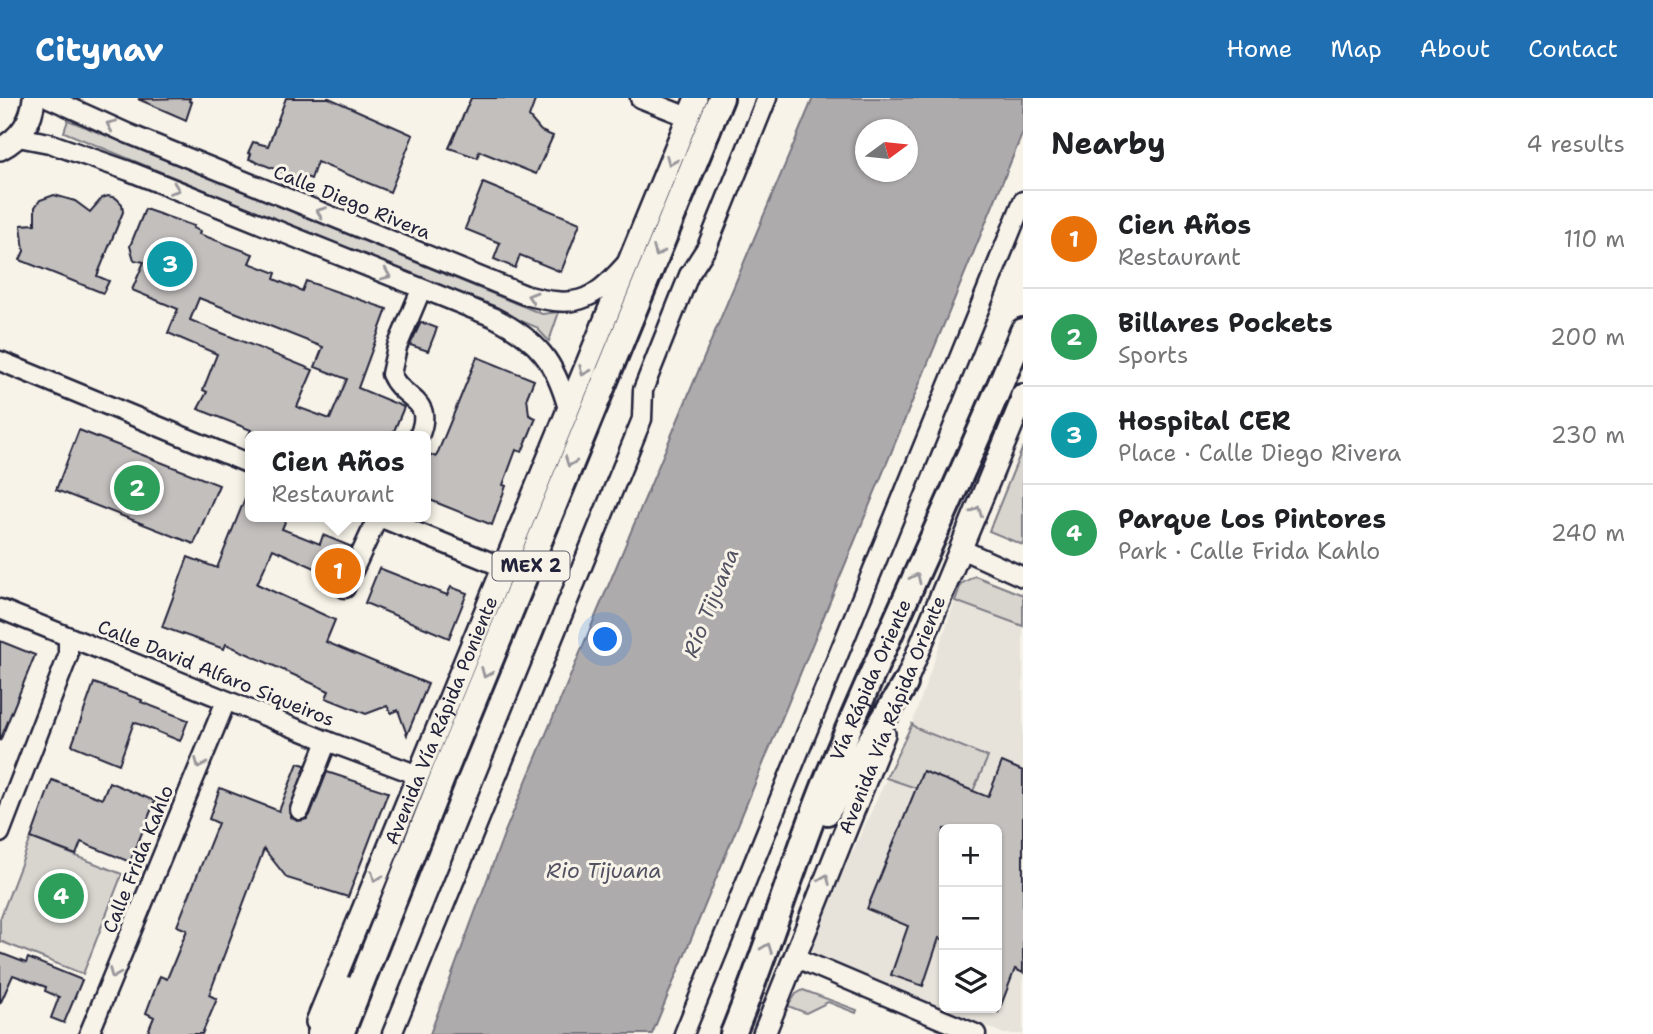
<!DOCTYPE html>
<meta charset="utf-8">
<style>
:root{--surface:#fff;--page:#f6f6f6;--text:#202124;--muted:#757577;--line:#e0e0e0;--accent:#1f6fb2}
body{margin:0;font-family:"Shantell Sans",sans-serif;background:var(--page);color:var(--text)}
.controls{position:absolute;right:21px;bottom:21px;display:grid;overflow:hidden;border-radius:10px;box-shadow:0 2px 5px #0004}
.controls button{width:63px;height:63px;display:grid;place-items:center;padding:0;border:0;border-bottom:2px solid var(--line);background:var(--surface);color:var(--text);font:35px sans-serif}
.compass{position:absolute;left:855px;top:21px;width:63px;height:63px;border-radius:50%;background:var(--surface);box-shadow:0 2px 5px #0004;rotate:75deg}
.you{position:absolute;left:606px;top:542px;width:24px;height:24px;margin:-18px;border:5px solid #fff;border-radius:50%;background:#1a73e8;box-shadow:0 0 0 10px #1a73e833}
.badge{display:grid;place-items:center;width:46px;height:46px;border-radius:50%;background:var(--accent);color:#fff;font-size:23px;font-weight:700}
.pin{position:absolute;translate:-50% -50%;border:4px solid #fff;box-shadow:0 2px 7px #0006}
.popup{position:absolute;left:245px;top:333px;width:186px;height:91px;box-sizing:border-box;display:grid;place-content:center;border-radius:10px;background:var(--surface);filter:drop-shadow(0 2px 5px #0005);font-size:23px;white-space:nowrap;color:var(--muted)}
.popup b{font-size:26px;color:var(--text)}
.popup::after{content:'';position:absolute;left:50%;top:100%;margin-left:-14px;border:14px solid transparent;border-top-color:var(--surface)}
.list{margin:0;padding:0;list-style:none}
h2{display:flex;justify-content:space-between;align-items:center;height:91px;margin:0;padding:0 28px;font-size:30px}
h2 small{font-size:23px;font-weight:400;color:var(--muted)}
.list li{display:grid;grid-template-columns:46px 1fr auto;gap:21px;align-items:center;box-sizing:border-box;height:98px;padding:0 28px;border-top:2px solid var(--line)}
.list b{display:block;font-size:26px;white-space:nowrap}
.list p{margin:0;font-size:23px;white-space:nowrap;color:var(--muted)}
.list em{font-size:23px;font-style:normal;color:var(--muted)}
.icon{flex:none;width:38px;height:38px;fill:none;stroke:currentColor;stroke-width:2;stroke-linecap:round;stroke-linejoin:round}
.map{position:relative;flex:none;width:1023px;height:936px;overflow:hidden}
header{display:flex;align-items:center;gap:42px;box-sizing:border-box;height:98px;padding:0 35px;background:var(--accent);color:#fff}
header strong{font-size:33px}
nav{display:flex;gap:38px;margin-inline-start:auto;font-size:24px}
main{display:flex}
aside{flex:1;background:var(--surface)}
.map>svg:first-child{display:block}
.built{fill:#e7e3db;fill-rule:evenodd}
.green{fill:#d8d5cf;stroke:#7d7c85;stroke-width:2}
.water{fill:#aeabad;stroke:#76747f;stroke-width:2;fill-rule:evenodd}
.building{fill:#c2bfbd;stroke:#22223b;stroke-width:2;fill-rule:evenodd}
.lines{fill:none;stroke-linecap:round;stroke-linejoin:round}
.minor-casing{stroke:#22223b;stroke-width:23}
.major-casing{stroke:#22223b;stroke-width:26}
.highway-casing{stroke:#22223b;stroke-width:30}
.minor{stroke:#f7f3e8;stroke-width:18}
.major{stroke:#f7f3e8;stroke-width:21}
.highway{stroke:#f7f3e8;stroke-width:24}
.oneway{stroke:#97959a}
.labels{text-anchor:middle;dominant-baseline:central;stroke-width:6;stroke-linejoin:round;paint-order:stroke}
.shield{fill:#f7f3e8;stroke:#62616f;stroke-width:2}
.shield-label{font-size:18px;font-weight:bold;fill:#22223b}
.street-label{font-size:19px;fill:#22223b;stroke:#f7f3e8}
.water-label{font-size:21px;font-style:italic;fill:#535263;stroke:#f7f3e8}
</style>
<header>
<strong>Citynav</strong>
<nav><a>Home</a><a>Map</a><a>About</a><a>Contact</a></nav>
</header>
<main>
<div class="map">
<svg width="1023" height="936" viewBox="0 0 1023 936">
<rect width="100%" height="100%" fill="#f7f3e8"/>
<filter id="ink" filterUnits="userSpaceOnUse"><feTurbulence type="fractalNoise" baseFrequency=".0143" numOctaves="2"/><feDisplacementMap in="SourceGraphic" scale="14" xChannelSelector="R" yChannelSelector="G"/><feConvolveMatrix kernelMatrix="1 2 1 2 8 2 1 2 1" color-interpolation-filters="sRGB"/></filter>
<g filter="url(#ink)">
<path class="built" d="M 975,478 L 1023,497 L 1023,936 L 1004,936 L 815,858 L 809,847 L 912,626 L 961,486 ZM 944,731 L 997,731 L 997,910 L 944,910 Z"/>
<g class="green">
<polygon points="68,22 542,216 559,214 549,243 536,229 64,34"/>
<polygon points="1023,349 1023,447 989,433"/>
<polygon points="975,478 1023,497 1023,528 955,503 961,486"/>
<polygon points="912,626 916,630 988,659 973,693 923,673 916,690 886,680"/>
<polygon points="31,740 122,776 83,876 0,843 0,821"/>
<polygon points="803,892 857,912 856,915 828,904 806,915 788,908 796,896"/>
</g>
<path class="water" d="M 813,0 L 1023,0 L 1023,34 L 652,936 L 430,936 L 504,736 ZM 866,32 L 908,32 L 908,74 L 866,74 Z"/>
<g class="building">
<polygon points="190,0 189,3 192,4 186,22 138,1"/>
<polygon points="286,0 329,0 413,37 390,94 317,64 311,81 301,77 300,81 249,61 251,56 248,55 253,44 268,48"/>
<polygon points="471,0 536,0 529,19 541,33 553,38 536,76 479,53 478,60 449,50"/>
<polygon points="483,85 580,125 561,174 520,157 515,170 494,161 500,145 465,131"/>
<polygon points="54,97 75,103 90,114 102,100 108,98 116,100 122,106 123,114 97,178 109,183 103,195 20,162 24,153 21,127 35,126 35,109 40,102"/>
<path d="M 145,111 L 194,128 L 193,130 L 200,133 L 199,136 L 253,156 L 249,165 L 276,175 L 274,181 L 302,193 L 306,183 L 387,211 L 358,290 L 404,309 L 392,338 L 248,338 L 251,332 L 198,311 L 207,294 L 203,292 L 217,256 L 168,235 L 178,211 L 132,192 L 144,164 L 134,162 L 130,148 ZM 199,200 L 323,249 L 315,269 L 347,281 L 330,321 L 297,309 L 313,272 L 190,222 Z"/>
<polygon points="421,224 437,230 428,253 410,247"/>
<polygon points="477,259 534,282 527,299 529,317 536,320 522,354 516,352 503,387 506,388 492,427 425,400 425,354 436,359"/>
<polygon points="79,332 219,387 194,446 56,392"/>
<polygon points="250,388 250,419 287,419 282,431 320,446 323,437 352,449 337,480 273,451 257,486 335,522 326,544 428,586 407,637 398,612 391,615 387,608 366,616 326,600 329,593 226,546 224,551 162,529 188,459 217,470"/>
<polygon points="379,470 447,497 451,489 467,495 449,540 365,505"/>
<polygon points="0,543 35,557 0,643"/>
<polygon points="94,585 142,602 141,604 188,622 180,643 134,624 119,666 72,647"/>
<polygon points="1002,664 1023,673 1023,875 1015,871 998,915 997,731 944,731 944,842 939,840 923,888 891,877 908,828 867,811 923,673 988,699"/>
<polygon points="298,665 305,667 305,670 289,713 291,719 297,723 307,721 310,717 327,674 388,694 348,799 287,780 264,751 209,897 217,901 202,936 147,936 154,919 146,915 160,878 167,881 187,832 177,828 218,725 209,721 220,690 279,713"/>
<polygon points="52,682 102,701 109,684 155,703 130,764 81,744 76,757 31,740"/>
<polygon points="0,855 26,865 28,860 82,882 64,925 51,920 59,899 45,893 46,889 13,877 0,906"/>
</g>
<g class="lines">
<g class="minor-casing">
<g id="minor">
<path d="M 49,0 L 129,36 L 525,197 C 574,210 590,206 625,167"/>
<polyline points="640,0 688,19"/>
<path d="M 18,39 L 49,45 L 129,73 L 493,219 C 538,242 555,263 568,311"/>
<polyline points="0,263 250,366"/>
<path d="M 419,338 C 435,299 403,304 391,276 L 397,249 L 421,192"/>
<polyline points="379,419 505,470"/>
<polyline points="961,451 1023,479"/>
<polyline points="345,490 378,419"/>
<polyline points="0,511 327,643 418,677"/>
<polyline points="316,671 327,643"/>
<polyline points="300,712 313,678"/>
<polyline points="0,735 68,558 68,539"/>
<polyline points="794,859 976,936"/>
<polyline points="89,936 226,603"/>
<polyline points="392,936 642,321 643,292 689,177 707,149 767,0"/>
<polyline points="684,936 1023,103"/>
</g>
</g>
<g class="major-casing">
<g id="major">
<path d="M 0,51 C 21,40 32,23 34,0"/>
<polyline points="899,600 1023,300"/>
<path id="s1" d="M 317,924 L 696,0"/>
<polyline points="764,936 884,636"/>
</g>
</g>
<g class="highway-casing">
<g id="highway">
<polyline points="1023,300 1023,299"/>
<polyline points="827,714 905,586"/>
<polyline points="320,936 346,891"/>
<polyline points="341,936 444,675 721,0"/>
<path id="s2" d="M 733,936 C 770,846 797,752 835,662 C 896,518 963,377 1023,233"/>
</g>
</g>
<use href="#minor" class="minor"/>
<use href="#major" class="major"/>
<use href="#highway" class="highway"/>
</g>
<defs><path id="oneway-chevron" d="M-2-3.5L2.5 0L-2 3.5" fill="none" stroke-width="1.6" stroke-linecap="round" stroke-linejoin="round" transform="scale(1.75)"/></defs>
<g class="oneway">
<use href="#oneway-chevron" transform="translate(111 27) rotate(-156)"/>
<use href="#oneway-chevron" transform="translate(671 63) rotate(112)"/>
<use href="#oneway-chevron" transform="translate(175 91) rotate(21)"/>
<use href="#oneway-chevron" transform="translate(321 114) rotate(-158)"/>
<use href="#oneway-chevron" transform="translate(658 154) rotate(112)"/>
<use href="#oneway-chevron" transform="translate(386 177) rotate(23)"/>
<use href="#oneway-chevron" transform="translate(532 199) rotate(-163)"/>
<use href="#oneway-chevron" transform="translate(584 273) rotate(113)"/>
<use href="#oneway-chevron" transform="translate(570 364) rotate(111)"/>
<use href="#oneway-chevron" transform="translate(977 413) rotate(-68)"/>
<use href="#oneway-chevron" transform="translate(916 480) rotate(-65)"/>
<use href="#oneway-chevron" transform="translate(486 575) rotate(113)"/>
<use href="#oneway-chevron" transform="translate(200 666) rotate(112)"/>
<use href="#oneway-chevron" transform="translate(376 779) rotate(112)"/>
<use href="#oneway-chevron" transform="translate(825 781) rotate(-68)"/>
<use href="#oneway-chevron" transform="translate(767 850) rotate(-69)"/>
<use href="#oneway-chevron" transform="translate(114 876) rotate(112)"/>
</g>
</g>
<g class="labels">
<rect class="shield" x="492.5" y="453.5" width="77" height="29" rx="5"/>
<g class="shield-label">
<text x="531" y="468">MEX 2</text>
</g>
<g class="street-label">
<text transform="translate(352 104) rotate(22)">Calle Diego Rivera</text>
<text transform="translate(216 575) rotate(22)">Calle David Alfaro Siqueiros</text>
<text stroke="none"><textPath href="#s2" startOffset="380">Vía Rápida Oriente</textPath></text>
<text transform="translate(892 617) rotate(-68)">Avenida Vía Rápida Oriente</text>
<text stroke="none"><textPath href="#s1" startOffset="326">Avenida Vía Rápida Poniente</textPath></text>
<text transform="translate(138 761) rotate(-68)">Calle Frida Kahlo</text>
</g>
<g class="water-label">
<text transform="translate(711 505) rotate(-68)">Río Tijuana</text>
<text x="604" y="773">Rio Tijuana</text>
</g>
</g>
</svg>
<div class="controls">
<button>+</button>
<button>−</button>
<button><svg class="icon" aria-label="layers" viewBox="0 0 24 24"><path d="M12 4l9 5-9 5-9-5zM3 14l9 5 9-5"/></svg></button>
</div>
<svg class="compass" viewBox="-18 -18 36 36"><path d="M0-13l5 13h-10z" fill="#e53935"/><path d="M0 13l5-13h-10z" fill="#757577"/></svg>
<div class="you"></div>
<div class="pin badge" style="left:338px;top:473px;background:#e8710a">1</div>
<div class="popup"><b>Cien Años</b>Restaurant</div>
<div class="pin badge" style="left:137px;top:390px;background:#2e9e5b">2</div>
<div class="pin badge" style="left:170px;top:166px;background:#0f9aa8">3</div>
<div class="pin badge" style="left:61px;top:798px;background:#2e9e5b">4</div>
</div>
<aside>
<h2>Nearby<small>4 results</small></h2>
<ul class="list">
<li><span class="badge" style="background:#e8710a">1</span><div><b>Cien Años</b><p>Restaurant</p></div><em>110 m</em></li>
<li><span class="badge" style="background:#2e9e5b">2</span><div><b>Billares Pockets</b><p>Sports</p></div><em>200 m</em></li>
<li><span class="badge" style="background:#0f9aa8">3</span><div><b>Hospital CER</b><p>Place · Calle Diego Rivera</p></div><em>230 m</em></li>
<li><span class="badge" style="background:#2e9e5b">4</span><div><b>Parque Los Pintores</b><p>Park · Calle Frida Kahlo</p></div><em>240 m</em></li>
</ul>
</aside>
</main>
